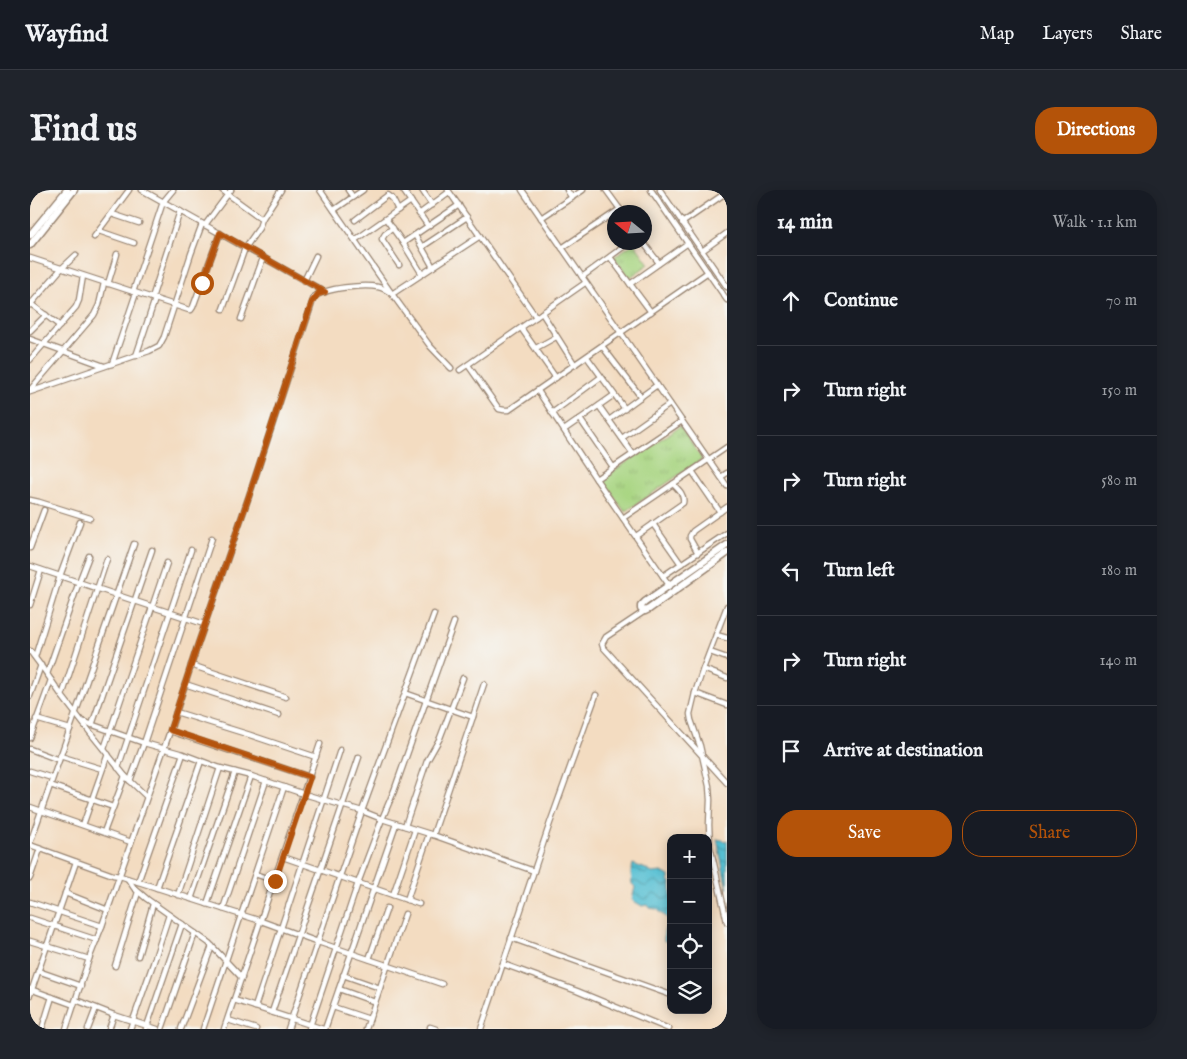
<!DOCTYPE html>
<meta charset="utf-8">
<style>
:root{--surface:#171b24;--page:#20242c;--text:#f1f3f6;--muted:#9ea1a6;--line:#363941;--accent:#b45309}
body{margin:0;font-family:"IM FELL English",serif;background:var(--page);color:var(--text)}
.controls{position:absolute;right:15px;bottom:15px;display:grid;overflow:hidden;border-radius:10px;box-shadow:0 2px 12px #0003}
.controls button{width:45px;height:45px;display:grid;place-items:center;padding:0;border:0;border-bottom:1px solid var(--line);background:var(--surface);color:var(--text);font:25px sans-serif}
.compass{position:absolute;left:577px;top:15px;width:45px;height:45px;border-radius:50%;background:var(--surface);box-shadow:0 2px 12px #0003;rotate:288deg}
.stop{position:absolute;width:15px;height:15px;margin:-11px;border:4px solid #b45309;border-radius:50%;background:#fff}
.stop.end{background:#b45309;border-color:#fff;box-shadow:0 1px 5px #0008}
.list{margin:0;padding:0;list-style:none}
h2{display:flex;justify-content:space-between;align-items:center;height:65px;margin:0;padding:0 20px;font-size:21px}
h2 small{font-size:16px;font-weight:400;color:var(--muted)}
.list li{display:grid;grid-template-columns:32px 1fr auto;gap:15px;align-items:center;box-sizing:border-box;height:90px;padding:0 20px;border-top:1px solid var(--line)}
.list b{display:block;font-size:19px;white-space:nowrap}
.list em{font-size:16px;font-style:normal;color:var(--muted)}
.actions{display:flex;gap:10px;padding:15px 20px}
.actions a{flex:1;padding:11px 0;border:1px solid var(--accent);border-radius:20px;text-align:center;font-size:18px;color:var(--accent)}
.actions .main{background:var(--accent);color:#fff}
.icon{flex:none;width:28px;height:28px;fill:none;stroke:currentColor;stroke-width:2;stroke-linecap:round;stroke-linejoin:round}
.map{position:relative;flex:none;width:697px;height:839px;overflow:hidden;border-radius:20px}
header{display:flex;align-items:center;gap:30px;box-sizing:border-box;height:70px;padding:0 25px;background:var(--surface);border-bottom:1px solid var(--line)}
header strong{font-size:24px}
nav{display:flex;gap:28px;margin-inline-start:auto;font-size:18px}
.intro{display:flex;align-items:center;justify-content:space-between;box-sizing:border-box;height:120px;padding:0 30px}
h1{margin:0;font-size:35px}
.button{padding:12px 22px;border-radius:20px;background:var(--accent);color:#fff;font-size:18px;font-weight:700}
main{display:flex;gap:30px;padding:0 30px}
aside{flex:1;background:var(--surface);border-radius:20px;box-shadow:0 2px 12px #0003}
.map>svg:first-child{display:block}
.park{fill:url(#park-tufts);stroke:#728050}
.water{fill:url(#water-waves);stroke:#497578}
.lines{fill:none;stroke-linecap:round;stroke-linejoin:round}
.street-casing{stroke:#978370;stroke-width:7}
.secondary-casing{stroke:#978370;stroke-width:9}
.street{stroke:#fff;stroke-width:4.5}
.secondary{stroke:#fff;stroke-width:6}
.route{stroke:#b45309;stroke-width:6}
</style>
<header>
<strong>Wayfind</strong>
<nav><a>Map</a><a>Layers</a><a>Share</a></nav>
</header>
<div class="intro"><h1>Find us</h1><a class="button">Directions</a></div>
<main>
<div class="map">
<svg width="697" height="839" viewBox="0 0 697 839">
<defs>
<pattern id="park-tufts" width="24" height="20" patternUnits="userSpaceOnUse" patternTransform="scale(1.25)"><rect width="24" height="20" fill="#a9d582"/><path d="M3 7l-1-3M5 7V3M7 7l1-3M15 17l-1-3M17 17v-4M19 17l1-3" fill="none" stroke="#92b770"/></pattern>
<pattern id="water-waves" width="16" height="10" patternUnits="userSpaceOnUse" patternTransform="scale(1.25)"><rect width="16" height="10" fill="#57c0d3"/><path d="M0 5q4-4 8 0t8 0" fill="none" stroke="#499cab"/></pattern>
</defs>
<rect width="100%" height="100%" fill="#f6f6f2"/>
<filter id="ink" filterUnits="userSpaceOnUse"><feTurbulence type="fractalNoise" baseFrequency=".02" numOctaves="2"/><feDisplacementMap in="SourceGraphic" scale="10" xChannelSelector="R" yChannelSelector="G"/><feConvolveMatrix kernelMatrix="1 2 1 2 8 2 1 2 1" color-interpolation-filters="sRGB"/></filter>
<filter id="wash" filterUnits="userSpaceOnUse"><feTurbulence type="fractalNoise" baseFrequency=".0096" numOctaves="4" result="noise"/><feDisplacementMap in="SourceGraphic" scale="20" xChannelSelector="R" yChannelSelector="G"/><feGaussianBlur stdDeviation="1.12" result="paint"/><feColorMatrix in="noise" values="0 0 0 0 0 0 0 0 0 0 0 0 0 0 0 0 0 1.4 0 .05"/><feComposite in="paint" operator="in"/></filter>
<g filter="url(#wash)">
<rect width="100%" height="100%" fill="#f3dcc1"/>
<g class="park">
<polygon points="604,53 619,74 599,88 584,67"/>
<polygon points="650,236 672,269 595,322 572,289"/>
</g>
<g class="water">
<polygon points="687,649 697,651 697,699"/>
<polygon points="603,674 616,679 622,683 632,682 639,686 639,691 641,692 641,732 639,735 638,751 634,751 634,742 638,729 627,719 619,718 617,715 612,716 602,710 605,697 602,694 601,683"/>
</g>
</g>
<g filter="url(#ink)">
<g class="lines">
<g class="street-casing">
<g id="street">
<polyline points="112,0 295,102"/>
<polyline points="192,0 232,29"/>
<polyline points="290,0 362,104 450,46"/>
<polyline points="318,0 323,7"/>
<polyline points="373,0 398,36"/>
<polyline points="392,0 402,15"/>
<polyline points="418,0 506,127"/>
<polyline points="492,0 697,296"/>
<polyline points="537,0 542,8"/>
<polyline points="576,0 592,22"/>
<polyline points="621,0 697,110"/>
<polyline points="630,0 697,97"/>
<polyline points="304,20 333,0"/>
<polyline points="82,24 109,33"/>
<polyline points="389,24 419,2"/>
<polyline points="511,28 553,0"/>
<polyline points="356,29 373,53 392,84"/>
<polyline points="325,30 358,5 362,8 368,20"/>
<polyline points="652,33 697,2"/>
<polyline points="175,35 201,0"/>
<polyline points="363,38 355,44 352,49 369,75"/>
<polyline points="69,41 104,53"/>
<polyline points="385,45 403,77"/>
<polyline points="64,47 99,0"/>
<polyline points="325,50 381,11"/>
<polyline points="613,52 629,73"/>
<polyline points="373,53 429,15"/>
<polyline points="392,57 437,27"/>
<polyline points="532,58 590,19"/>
<polyline points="672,61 697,43"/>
<polyline points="580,67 621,122"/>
<polyline points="0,68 159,120 161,120 163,117 190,43"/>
<polyline points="552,87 600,52"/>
<polyline points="274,91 286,66"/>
<polyline points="78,94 87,64"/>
<polyline points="600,94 658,53"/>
<polyline points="103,102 133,12 143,0"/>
<polyline points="122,108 150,21"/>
<polyline points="1,114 30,136"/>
<polyline points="0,115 31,79 46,65"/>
<polyline points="193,119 215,58 229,38 232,29 251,0"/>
<polyline points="512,123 545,175"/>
<polyline points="211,129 233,68"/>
<polyline points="491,138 526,188"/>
<polyline points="0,141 16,125"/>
<polyline points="0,149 74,176"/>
<polyline points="572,156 611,207"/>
<polyline points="506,158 526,147"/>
<polyline points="106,166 125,109"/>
<polyline points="557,167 595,219"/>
<polyline points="0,170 46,117 49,110 53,86"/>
<polyline points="82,174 106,103"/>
<polyline points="438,175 469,219 474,220 479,220 678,82"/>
<polyline points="430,180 555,93"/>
<polyline points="0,200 64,125 69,115 74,93"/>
<polyline points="508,201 566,289 639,395"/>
<polyline points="0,202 119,161 129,156 134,147 161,64 172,34"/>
<polyline points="569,216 603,264"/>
<polyline points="522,223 571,187"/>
<polyline points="550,229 583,277"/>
<polyline points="579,230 627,195"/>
<polyline points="534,240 584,205"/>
<polyline points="592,248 640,214"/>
<polyline points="662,281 690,322"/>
<polyline points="691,287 697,283"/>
<polyline points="566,289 652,231"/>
<polyline points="0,310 9,312 60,328"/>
<polyline points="593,328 697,257"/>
<polyline points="623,334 651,374"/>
<path d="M 606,346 L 653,313 C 655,305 648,299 643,294"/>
<polyline points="0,358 14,320"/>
<polyline points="668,363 660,349 660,346 663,341 697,317"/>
<polyline points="0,376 174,434"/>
<polyline points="633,386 697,343"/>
<polyline points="0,415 11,380"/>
<polyline points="697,416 673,479 665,503 660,524 661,530 670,556 679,596 680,610 679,635 680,656 697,732"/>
<polyline points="615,421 576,447 572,454 573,457 697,593"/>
<polyline points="686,445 697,448"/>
<polyline points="0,461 17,484 32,506 63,546 95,586 116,606"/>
<polyline points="680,462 697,468"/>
<polyline points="5,467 30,386 50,332"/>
<polyline points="161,475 256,507"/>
<polyline points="673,479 697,488"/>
<polyline points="17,484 49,392 59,366"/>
<polyline points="155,494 249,525"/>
<polyline points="375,503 443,527"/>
<polyline points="665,503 697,515"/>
<polyline points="0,506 11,475"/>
<polyline points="32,506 77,369"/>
<polyline points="146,522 220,545 286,567"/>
<polyline points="6,529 40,539"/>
<polyline points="52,531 114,553 153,564 190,578 221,586 274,604 332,621 352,629 403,645 504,681"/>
<polyline points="62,535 122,360"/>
<polyline points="140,541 280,587"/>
<polyline points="0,548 21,490"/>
<polyline points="0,559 29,570"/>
<polyline points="74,559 137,373"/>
<polyline points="30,566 72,579"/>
<polyline points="88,578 161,360"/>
<polyline points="0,581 22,588"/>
<polyline points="100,591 114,553 182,348"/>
<polyline points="20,595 83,617"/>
<polyline points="0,617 101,652"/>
<polyline points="53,635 78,564"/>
<polyline points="375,636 397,571 410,548 433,488"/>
<polyline points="74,642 95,586"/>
<polyline points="403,645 454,494"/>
<polyline points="0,653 48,516 104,354"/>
<polyline points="0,655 83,685 90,686 193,719 231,731 288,752 412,794"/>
<polyline points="253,667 389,714"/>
<polyline points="225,684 245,691"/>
<polyline points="0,688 10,659"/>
<polyline points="98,689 104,698 117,709 179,753 212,788"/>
<polyline points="108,692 153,564"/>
<polyline points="127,698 171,571"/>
<polyline points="35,703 78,720"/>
<polyline points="148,705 190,578"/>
<polyline points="363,705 385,640"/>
<polyline points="161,709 205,582"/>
<polyline points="377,710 399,644"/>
<polyline points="0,712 72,736"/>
<polyline points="177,714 221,586"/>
<polyline points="193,719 236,591"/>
<polyline points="0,728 67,750"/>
<polyline points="481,748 641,805"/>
<polyline points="0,751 59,769"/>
<polyline points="108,766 123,714"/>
<polyline points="339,769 357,718"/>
<polyline points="473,774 547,801 639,839"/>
<polyline points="85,776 108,702"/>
<polyline points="8,781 51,796"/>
<polyline points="313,785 350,798"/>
<polyline points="0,799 44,815"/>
<polyline points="309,799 345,812"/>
<polyline points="0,805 46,672"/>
<polyline points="46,810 84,825 127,839"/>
<polyline points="204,810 293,839"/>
<polyline points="225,817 310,560"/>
<polyline points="303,817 339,829"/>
<polyline points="242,822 329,567"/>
<polyline points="198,830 226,839"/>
<polyline points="400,837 406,839"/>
<polyline points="12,839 22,807"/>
<path d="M 36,839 L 59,769 L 72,736 L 140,541 L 168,454 L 219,306 L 284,107 C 295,98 334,94 348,97 C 354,98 358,101 362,104 L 400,156 L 421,178"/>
<polyline points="58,839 66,818"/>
<polyline points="79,839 84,825"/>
<polyline points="100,839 123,774 139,725"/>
<polyline points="116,839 152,734"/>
<polyline points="132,839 165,743"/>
<polyline points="151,839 182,756"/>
<polyline points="173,839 254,597"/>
<polyline points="194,839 290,554"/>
<polyline points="258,839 332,621 404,424"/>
<polyline points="279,839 328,693 352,629 364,601 424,432"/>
<polyline points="295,839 366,634"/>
<polyline points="336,839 375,724"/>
<polyline points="451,839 520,633 566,505"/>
</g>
</g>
<g class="secondary-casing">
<g id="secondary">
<polyline points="0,45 37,0"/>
<polyline points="0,55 44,0"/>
<polyline points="697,355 615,412 611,416 611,419 615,421 619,419 697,363"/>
</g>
</g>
<use href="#street" class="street"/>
<use href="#secondary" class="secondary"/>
</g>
</g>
<g class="lines" filter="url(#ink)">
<polyline class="route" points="172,93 190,43 295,102 288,104 282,112 219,306 168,454 140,540 280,587 245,691"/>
</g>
</svg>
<div class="controls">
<button>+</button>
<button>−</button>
<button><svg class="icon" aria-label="locate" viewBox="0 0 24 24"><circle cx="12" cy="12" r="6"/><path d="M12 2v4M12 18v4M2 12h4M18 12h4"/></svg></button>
<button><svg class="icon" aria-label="layers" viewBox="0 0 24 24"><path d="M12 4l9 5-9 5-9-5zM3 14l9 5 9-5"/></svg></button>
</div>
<svg class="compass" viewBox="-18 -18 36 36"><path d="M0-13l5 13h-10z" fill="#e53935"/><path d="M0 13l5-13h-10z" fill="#9ea1a6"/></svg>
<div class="stop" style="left:172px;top:93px"></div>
<div class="stop end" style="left:245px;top:691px"></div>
</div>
<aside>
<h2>14 min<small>Walk · 1.1 km</small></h2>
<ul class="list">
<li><svg class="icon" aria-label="ahead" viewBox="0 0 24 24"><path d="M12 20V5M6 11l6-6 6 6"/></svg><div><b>Continue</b></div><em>70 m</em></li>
<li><svg class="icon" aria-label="right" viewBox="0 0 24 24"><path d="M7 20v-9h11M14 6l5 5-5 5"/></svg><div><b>Turn right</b></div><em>150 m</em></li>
<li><svg class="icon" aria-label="right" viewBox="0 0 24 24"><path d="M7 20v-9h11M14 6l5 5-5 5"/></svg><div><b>Turn right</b></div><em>580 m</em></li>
<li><svg class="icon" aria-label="left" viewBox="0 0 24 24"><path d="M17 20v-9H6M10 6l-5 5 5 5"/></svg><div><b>Turn left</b></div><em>180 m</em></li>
<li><svg class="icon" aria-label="right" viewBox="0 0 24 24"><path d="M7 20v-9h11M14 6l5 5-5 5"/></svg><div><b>Turn right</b></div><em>140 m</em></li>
<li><svg class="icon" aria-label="arrive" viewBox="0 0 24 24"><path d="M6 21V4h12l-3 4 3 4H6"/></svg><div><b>Arrive at destination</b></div></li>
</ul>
<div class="actions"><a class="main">Save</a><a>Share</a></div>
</aside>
</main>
